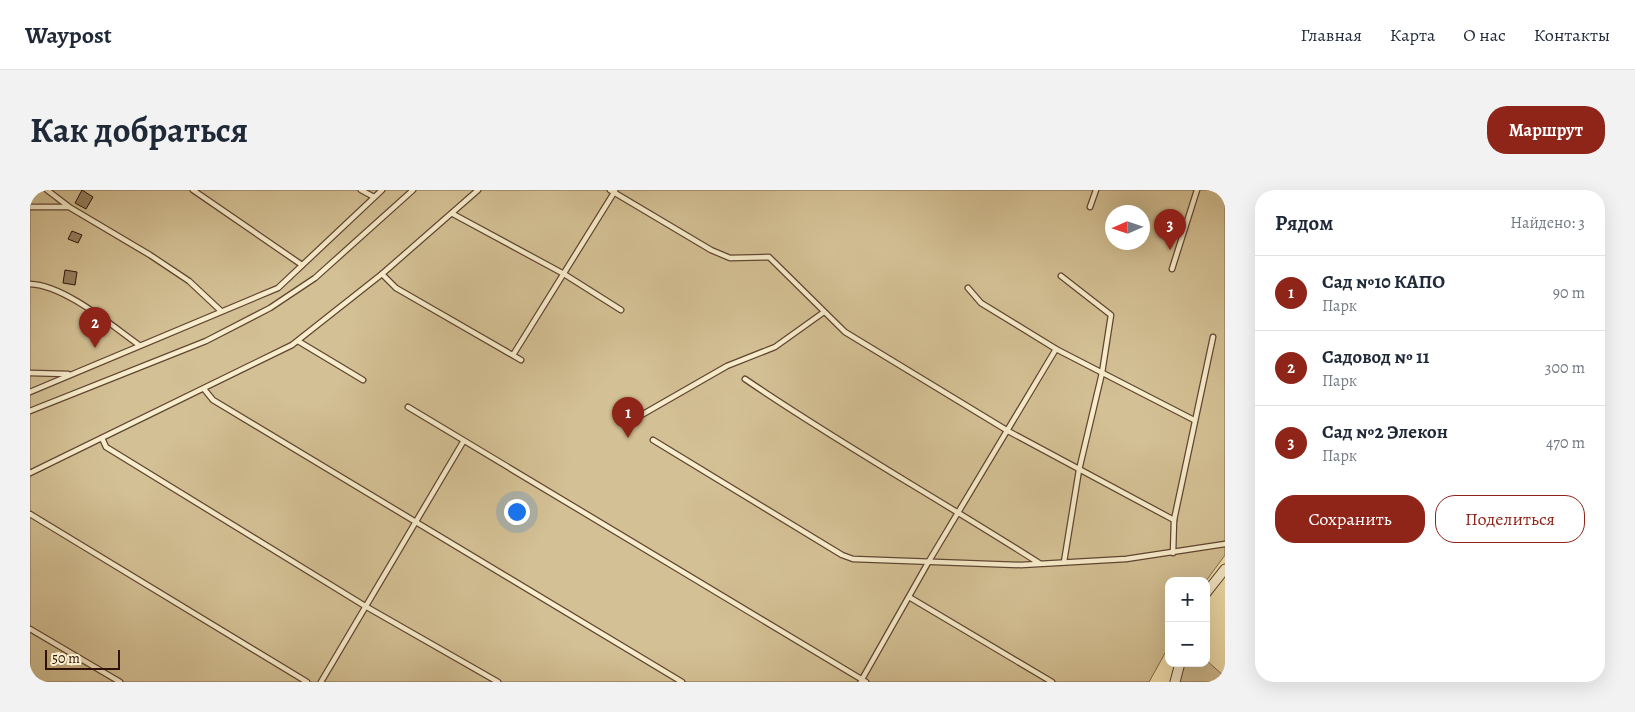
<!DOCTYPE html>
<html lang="ru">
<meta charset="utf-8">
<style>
:root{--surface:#fff;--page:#f2f2f3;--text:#1f2937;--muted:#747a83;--line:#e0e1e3;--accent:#8f2418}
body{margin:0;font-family:Alegreya,serif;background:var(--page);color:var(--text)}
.controls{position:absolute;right:15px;bottom:15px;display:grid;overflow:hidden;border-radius:10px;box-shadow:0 5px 20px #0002}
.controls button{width:45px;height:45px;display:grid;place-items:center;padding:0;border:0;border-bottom:1px solid var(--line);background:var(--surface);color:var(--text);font:25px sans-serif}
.compass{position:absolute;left:1075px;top:15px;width:45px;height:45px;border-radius:50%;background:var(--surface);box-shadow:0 5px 20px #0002;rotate:267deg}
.scale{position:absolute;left:15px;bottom:12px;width:75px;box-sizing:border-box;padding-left:5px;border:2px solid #2e1207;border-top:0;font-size:14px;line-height:18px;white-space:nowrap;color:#2e1207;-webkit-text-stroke:4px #f8edcc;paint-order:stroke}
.you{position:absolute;left:486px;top:321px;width:18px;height:18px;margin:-12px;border:4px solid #fff;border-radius:50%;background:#1a73e8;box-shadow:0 0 0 8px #1a73e833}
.badge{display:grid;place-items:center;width:32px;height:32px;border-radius:50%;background:var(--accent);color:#fff;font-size:16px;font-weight:700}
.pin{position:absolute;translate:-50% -41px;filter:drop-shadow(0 1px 2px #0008)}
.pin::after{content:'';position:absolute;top:26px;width:18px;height:15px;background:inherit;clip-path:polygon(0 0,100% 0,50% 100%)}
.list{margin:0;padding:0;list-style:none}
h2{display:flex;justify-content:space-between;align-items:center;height:65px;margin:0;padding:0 20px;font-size:21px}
h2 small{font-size:16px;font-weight:400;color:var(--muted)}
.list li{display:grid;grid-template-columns:32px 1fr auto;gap:15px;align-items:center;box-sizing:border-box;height:75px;padding:0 20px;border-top:1px solid var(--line)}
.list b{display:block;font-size:19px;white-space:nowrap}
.list p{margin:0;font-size:16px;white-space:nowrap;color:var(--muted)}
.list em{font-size:16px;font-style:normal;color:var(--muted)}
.actions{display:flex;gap:10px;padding:15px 20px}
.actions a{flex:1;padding:11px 0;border:1px solid var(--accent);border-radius:20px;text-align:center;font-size:18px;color:var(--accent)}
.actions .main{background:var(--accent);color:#fff}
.map{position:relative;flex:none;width:1195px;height:492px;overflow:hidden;border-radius:20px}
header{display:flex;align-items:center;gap:30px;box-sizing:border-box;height:70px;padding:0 25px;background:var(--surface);border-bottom:1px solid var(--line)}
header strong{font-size:24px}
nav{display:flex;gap:28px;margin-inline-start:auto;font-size:18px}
.intro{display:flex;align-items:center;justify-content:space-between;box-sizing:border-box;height:120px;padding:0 30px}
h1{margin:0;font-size:35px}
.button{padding:12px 22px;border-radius:20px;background:var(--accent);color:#fff;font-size:18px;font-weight:700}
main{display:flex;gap:30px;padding:0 30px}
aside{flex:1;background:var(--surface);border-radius:20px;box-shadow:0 5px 20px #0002}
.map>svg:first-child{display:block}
.green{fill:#d3c094;stroke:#80694e;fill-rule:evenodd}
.building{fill:#957f5f;stroke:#2e1207}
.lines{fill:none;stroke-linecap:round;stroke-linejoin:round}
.service-casing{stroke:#604632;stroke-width:7}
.minor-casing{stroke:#604632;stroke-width:11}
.service{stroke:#f8edcc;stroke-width:4.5}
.minor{stroke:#f8edcc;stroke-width:9}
</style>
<header>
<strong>Waypost</strong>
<nav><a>Главная</a><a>Карта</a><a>О нас</a><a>Контакты</a></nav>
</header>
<div class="intro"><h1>Как добраться</h1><a class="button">Маршрут</a></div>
<main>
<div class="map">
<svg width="1195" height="492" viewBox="0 0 1195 492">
<rect width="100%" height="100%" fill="#f5e4b1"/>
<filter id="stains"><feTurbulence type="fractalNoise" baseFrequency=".004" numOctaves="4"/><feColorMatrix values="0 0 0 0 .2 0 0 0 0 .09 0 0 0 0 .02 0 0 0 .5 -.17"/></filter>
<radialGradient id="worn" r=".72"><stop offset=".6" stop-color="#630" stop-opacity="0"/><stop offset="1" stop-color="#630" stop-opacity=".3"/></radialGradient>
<g class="green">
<path d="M 0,0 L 1195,0 L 1195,365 L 1176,391 L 1139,391 L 1139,456 L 1119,492 L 0,492 ZM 1082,22 L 1112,22 L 1112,52 L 1082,52 Z"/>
<polygon points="1176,470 1195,487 1195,492 1141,492 1154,473 1176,473"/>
</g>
<g class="building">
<polygon points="52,0 63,7 56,19 45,13"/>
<polygon points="42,41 52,45 48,53 38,49"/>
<polygon points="35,80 47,82 45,95 33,93"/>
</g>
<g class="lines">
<g class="service-casing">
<g id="service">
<polyline points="17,0 38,16"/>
<polyline points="163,0 272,75"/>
<polyline points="331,0 344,7"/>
<polyline points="580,0 681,60 700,68 739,67 815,142 978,241 1144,330"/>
<polyline points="0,17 39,17 120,65 159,91 191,121"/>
<polyline points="1060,17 1066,0"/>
<polyline points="423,24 534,84 591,120"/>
<polyline points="1142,79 1167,0"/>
<polyline points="352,84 366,98 491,170"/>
<polyline points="1031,86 1081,125 1072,183 1049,280 1034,372"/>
<path d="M 0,94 C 34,95 81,135 109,155"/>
<polyline points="938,98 951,113 1026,159 1164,230"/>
<polyline points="268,151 333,190"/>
<polyline points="483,165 585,1"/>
<polyline points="0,183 38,184"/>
<path d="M 715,189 C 810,254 912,311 1009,373"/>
<polyline points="174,199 183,210 652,492"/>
<polyline points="0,202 248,98 352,0"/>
<polyline points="378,217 836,492"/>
<polyline points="0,221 176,151 240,118 285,88 383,0"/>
<polyline points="601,231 697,176 745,157 794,122"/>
<polyline points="72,248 76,257 335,416 468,492"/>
<polyline points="623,250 812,365 823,369 991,375 1096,369 1195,354"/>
<polyline points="0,283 262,155 352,84 448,0"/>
<polyline points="0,324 277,492"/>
<polyline points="1143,363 1144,330 1183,147"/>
<polyline points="879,407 1022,492"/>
<polyline points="0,439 90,492"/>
<polyline points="831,491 899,371 1026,159"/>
<polyline points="291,492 433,252"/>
</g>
</g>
<g class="minor-casing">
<g id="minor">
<polyline points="1176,403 1195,379"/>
<polyline points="1145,492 1150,473"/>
</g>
</g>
<use href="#service" class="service"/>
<use href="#minor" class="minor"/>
</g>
<rect width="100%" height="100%" filter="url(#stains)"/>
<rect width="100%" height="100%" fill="url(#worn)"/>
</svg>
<div class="controls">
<button>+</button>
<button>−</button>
</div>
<svg class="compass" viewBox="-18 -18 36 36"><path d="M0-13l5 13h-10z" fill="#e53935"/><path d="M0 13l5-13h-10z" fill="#747a83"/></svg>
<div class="scale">50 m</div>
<div class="you"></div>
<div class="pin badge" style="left:598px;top:248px">1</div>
<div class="pin badge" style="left:65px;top:158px">2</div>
<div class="pin badge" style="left:1140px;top:60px">3</div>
</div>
<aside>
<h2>Рядом<small>Найдено: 3</small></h2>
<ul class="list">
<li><span class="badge">1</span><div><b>Сад №10 КАПО</b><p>Парк</p></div><em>90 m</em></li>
<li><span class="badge">2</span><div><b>Садовод № 11</b><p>Парк</p></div><em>300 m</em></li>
<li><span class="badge">3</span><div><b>Сад №2 Элекон</b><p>Парк</p></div><em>470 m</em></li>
</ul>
<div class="actions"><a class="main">Сохранить</a><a>Поделиться</a></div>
</aside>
</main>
